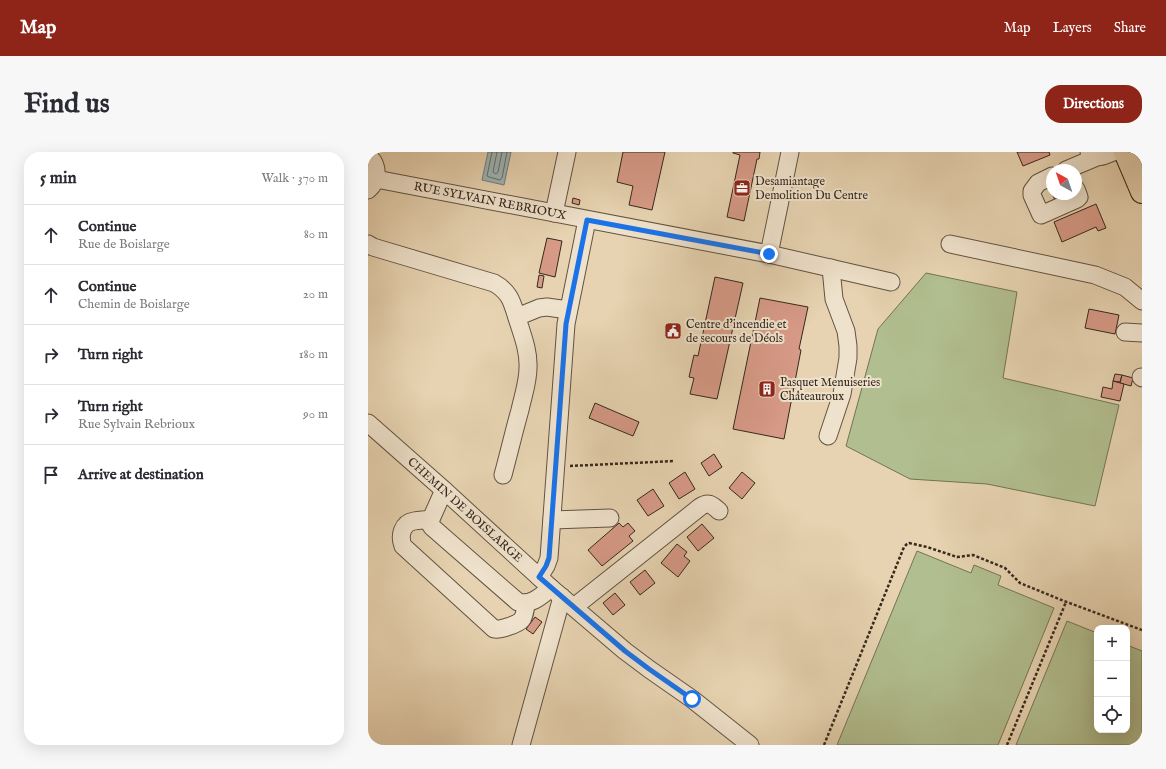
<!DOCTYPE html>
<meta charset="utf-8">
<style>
:root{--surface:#fff;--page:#f7f7f7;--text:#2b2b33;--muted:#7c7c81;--line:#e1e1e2;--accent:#8f2418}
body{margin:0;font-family:"IM FELL English",serif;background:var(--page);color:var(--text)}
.controls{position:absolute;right:12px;bottom:12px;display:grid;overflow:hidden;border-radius:8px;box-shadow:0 4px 16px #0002}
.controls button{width:36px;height:36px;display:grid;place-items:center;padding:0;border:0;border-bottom:1px solid var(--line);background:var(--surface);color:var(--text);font:20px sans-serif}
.compass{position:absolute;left:678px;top:12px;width:36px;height:36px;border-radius:50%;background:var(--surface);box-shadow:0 4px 16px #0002;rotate:320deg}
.stop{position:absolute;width:12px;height:12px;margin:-9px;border:3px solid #1a73e8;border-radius:50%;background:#fff}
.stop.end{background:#1a73e8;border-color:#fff;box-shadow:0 1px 4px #0008}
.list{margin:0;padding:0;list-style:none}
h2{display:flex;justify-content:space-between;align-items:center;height:52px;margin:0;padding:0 16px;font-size:17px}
h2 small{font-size:13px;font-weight:400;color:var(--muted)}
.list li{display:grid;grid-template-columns:26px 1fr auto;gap:12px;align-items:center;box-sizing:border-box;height:60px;padding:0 16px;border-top:1px solid var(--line)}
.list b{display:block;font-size:15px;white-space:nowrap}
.list p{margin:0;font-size:13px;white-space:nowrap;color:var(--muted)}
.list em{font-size:13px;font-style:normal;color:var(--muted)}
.icon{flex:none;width:22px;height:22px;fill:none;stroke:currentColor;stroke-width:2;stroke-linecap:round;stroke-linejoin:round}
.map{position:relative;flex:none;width:774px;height:593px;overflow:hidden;border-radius:16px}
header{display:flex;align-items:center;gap:24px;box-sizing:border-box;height:56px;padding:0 20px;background:var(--accent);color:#fff}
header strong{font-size:19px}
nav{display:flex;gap:22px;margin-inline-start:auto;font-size:14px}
.intro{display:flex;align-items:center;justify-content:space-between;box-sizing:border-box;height:96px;padding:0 24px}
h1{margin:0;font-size:28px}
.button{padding:10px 18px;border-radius:16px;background:var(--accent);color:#fff;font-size:14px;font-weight:700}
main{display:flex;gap:24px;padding:0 24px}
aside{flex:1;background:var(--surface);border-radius:16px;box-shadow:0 4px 16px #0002}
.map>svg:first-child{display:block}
.green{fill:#b1be8f;stroke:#737356}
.water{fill:#9cb5b7;stroke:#737d79}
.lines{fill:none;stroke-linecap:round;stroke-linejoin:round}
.shore{stroke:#686e6a;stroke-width:1}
.building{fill:#d79a87;stroke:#35281d}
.minor-casing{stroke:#625342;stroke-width:19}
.major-casing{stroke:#35281d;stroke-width:24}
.path{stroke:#35281d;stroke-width:2.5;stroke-dasharray:3 2;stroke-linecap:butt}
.minor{stroke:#efe2cc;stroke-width:17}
.major{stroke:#e7d3b1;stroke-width:22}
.route{stroke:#1a73e8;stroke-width:5}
.labels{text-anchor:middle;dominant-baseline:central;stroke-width:4;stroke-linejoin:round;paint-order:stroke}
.poi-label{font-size:12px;fill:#35281d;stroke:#efe2cc;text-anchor:start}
.street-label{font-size:12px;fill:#35281d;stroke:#efe2cc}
</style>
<header>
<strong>Map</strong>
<nav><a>Map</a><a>Layers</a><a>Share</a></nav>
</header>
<div class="intro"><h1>Find us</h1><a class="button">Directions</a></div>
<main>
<aside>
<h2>5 min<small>Walk · 370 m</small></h2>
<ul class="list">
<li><svg class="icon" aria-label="ahead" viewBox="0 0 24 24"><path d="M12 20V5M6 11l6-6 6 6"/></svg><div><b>Continue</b><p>Rue de Boislarge</p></div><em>80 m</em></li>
<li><svg class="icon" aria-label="ahead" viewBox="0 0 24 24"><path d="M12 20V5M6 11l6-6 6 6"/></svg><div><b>Continue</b><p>Chemin de Boislarge</p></div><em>20 m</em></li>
<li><svg class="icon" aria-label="right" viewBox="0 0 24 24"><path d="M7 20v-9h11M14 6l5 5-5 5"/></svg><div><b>Turn right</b></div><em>180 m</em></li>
<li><svg class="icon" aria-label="right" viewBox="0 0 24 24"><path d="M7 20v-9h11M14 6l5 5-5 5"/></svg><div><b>Turn right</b><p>Rue Sylvain Rebrioux</p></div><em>90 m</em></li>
<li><svg class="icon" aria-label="arrive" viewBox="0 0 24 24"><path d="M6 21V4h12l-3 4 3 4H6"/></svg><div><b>Arrive at destination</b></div></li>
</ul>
</aside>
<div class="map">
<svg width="774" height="593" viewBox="0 0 774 593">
<rect width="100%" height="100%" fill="#e7d3b1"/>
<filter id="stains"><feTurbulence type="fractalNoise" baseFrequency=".005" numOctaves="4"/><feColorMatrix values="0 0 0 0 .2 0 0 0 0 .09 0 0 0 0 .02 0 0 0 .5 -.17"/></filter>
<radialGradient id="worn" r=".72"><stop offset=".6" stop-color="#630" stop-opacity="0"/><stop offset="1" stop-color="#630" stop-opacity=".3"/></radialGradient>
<g class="green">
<polygon points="558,121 649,140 635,226 751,253 727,354 619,332 542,327 478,294 510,177"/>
<polygon points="549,399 603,421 606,413 633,424 630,433 686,456 630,593 469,593"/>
<polygon points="699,469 729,481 729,578 759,578 759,493 774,499 774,593 648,593"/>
</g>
<polygon class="water" points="120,0 143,0 136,33 114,28"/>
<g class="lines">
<g class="shore">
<polyline points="124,0 119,24 121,25 132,28 134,26 139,0"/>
<polyline points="129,0 125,20 128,22 130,20 134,0"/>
</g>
</g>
<g class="building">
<polygon points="255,0 297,0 284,58 261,53 265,34 249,30"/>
<polygon points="365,0 392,0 391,7 389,7 376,69 359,65 372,3 365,1"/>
<polygon points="649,0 681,0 682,3 655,14"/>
<polygon points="684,42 700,42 689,52"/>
<polygon points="205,46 212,48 211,53 204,51"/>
<polygon points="728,52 738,76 730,79 728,75 694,90 686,70"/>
<polygon points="179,86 194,89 187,125 171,121"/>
<polygon points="171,123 176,124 174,136 169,135"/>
<polygon points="347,125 375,131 349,247 322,242 326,226 321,225 326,203 330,204"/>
<polygon points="392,146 440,155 431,197 433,198 416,287 365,277"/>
<polygon points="721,157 751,163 747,182 717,176"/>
<polygon points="747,222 754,223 752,230 745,229"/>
<polygon points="754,223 765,226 763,234 752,231"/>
<polygon points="745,229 756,232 752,249 733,245 735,235 744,237"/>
<polygon points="227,251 271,270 265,284 221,266"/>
<polygon points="346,302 354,315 341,324 333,311"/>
<polygon points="317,320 327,337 311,347 301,331"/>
<polygon points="374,320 387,331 374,347 361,336"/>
<polygon points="285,337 296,354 280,364 269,348"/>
<polygon points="251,371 255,375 260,371 267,379 261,384 265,389 234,414 220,398"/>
<polygon points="334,372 346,386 330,399 319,385"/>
<polygon points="309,392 319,400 316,404 322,409 310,425 293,411"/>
<polygon points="277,418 287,431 272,443 262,430"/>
<polygon points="247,441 257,453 245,463 235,451"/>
<polygon points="167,465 174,470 165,482 158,477"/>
</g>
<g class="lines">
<g class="minor-casing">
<g id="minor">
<path d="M 721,0 C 729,8 736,4 745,0"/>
<path d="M 0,3 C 11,14 11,28 0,38"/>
<polyline points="698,18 729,5"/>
<polyline points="684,24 670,31 664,39 664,43 673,63 709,47 711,45 708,37"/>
<polyline points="8,27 401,102 523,130"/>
<polyline points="186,61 199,0"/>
<path d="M 0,92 L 5,95 L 126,131 C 142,140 144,150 149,166 C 154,182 161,199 160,216 C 160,230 155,244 152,258 C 146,279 141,301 135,323"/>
<polyline points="582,92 727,123 757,135 774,149"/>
<polyline points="401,102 422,0"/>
<polyline points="149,165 171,156 179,155 200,158"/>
<polyline points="757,180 774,181"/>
<polyline points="773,225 774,226"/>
<polyline points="0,271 76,338 183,436 257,499 281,517 324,547 382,593"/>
<polyline points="460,284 474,242 480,206 480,194 478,179 466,147 463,116"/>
<path d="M 76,338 L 63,367 L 62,372 L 64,375 L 150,450 C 163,454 173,444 183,436"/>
<path d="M 63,367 C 57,368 52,368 46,369 C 34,371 31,384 35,394 L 126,477 C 131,478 135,476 139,475 C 155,470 156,468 158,452"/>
<polyline points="184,368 242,366"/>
<polyline points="171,425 178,414 181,406 198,172 219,68"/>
<path d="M 206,455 L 332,355 C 341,349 344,353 351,359"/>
<polyline points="153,593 194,445"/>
</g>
</g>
<g class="major-casing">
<polyline id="major" points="757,0 774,40"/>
</g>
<g class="path">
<polyline points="202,314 306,309"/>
<polyline points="456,593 536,395 539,392 541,391 559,395 589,405 605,403 637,416 652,431 696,449 774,478"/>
<polyline points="639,593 698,450"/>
</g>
<use href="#minor" class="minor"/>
<use href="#major" class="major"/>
</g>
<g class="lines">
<polyline class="route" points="324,547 281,517 257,499 171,425 178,414 181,406 198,172 219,68 401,102"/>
</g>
<defs>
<g id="office-square" transform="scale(0.9)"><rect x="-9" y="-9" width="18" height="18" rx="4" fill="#8f2418" stroke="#efe2cc"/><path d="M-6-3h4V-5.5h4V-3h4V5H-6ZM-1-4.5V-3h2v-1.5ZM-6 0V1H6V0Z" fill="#fff"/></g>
<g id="civic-square" transform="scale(0.9)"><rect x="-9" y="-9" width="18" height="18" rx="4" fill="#8f2418" stroke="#efe2cc"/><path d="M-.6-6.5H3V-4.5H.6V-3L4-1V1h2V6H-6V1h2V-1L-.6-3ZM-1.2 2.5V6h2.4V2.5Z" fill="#fff"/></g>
<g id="building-square" transform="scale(0.9)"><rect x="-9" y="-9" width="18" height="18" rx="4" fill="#8f2418" stroke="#efe2cc"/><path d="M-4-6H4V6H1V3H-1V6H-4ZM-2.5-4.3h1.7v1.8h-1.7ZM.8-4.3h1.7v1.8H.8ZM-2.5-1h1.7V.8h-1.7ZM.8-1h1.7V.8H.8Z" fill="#fff"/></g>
</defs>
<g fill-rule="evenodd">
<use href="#office-square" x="374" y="36"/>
<use href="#civic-square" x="305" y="179"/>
<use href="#building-square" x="399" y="237"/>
</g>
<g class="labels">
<g class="poi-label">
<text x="387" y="29">Desamiantage<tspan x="387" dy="14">Demolition Du Centre</tspan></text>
<text x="318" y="172">Centre d'incendie et<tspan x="318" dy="14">de secours de Déols</tspan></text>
<text x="412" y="230">Pasquet Menuiseries<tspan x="412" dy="14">Châteauroux</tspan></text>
</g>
<g class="street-label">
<text transform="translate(122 49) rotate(11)">RUE SYLVAIN REBRIOUX</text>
<text transform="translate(97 358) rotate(42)">CHEMIN DE BOISLARGE</text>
</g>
</g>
<rect width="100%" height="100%" filter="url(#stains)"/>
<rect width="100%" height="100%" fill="url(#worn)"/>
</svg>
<div class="controls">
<button>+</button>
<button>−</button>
<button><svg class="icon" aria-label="locate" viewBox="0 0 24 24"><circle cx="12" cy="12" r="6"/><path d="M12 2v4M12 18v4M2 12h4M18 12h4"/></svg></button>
</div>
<svg class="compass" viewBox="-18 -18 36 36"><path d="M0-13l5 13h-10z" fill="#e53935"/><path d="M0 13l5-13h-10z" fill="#7c7c81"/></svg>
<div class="stop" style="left:324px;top:547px"></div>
<div class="stop end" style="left:401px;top:102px"></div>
</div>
</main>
